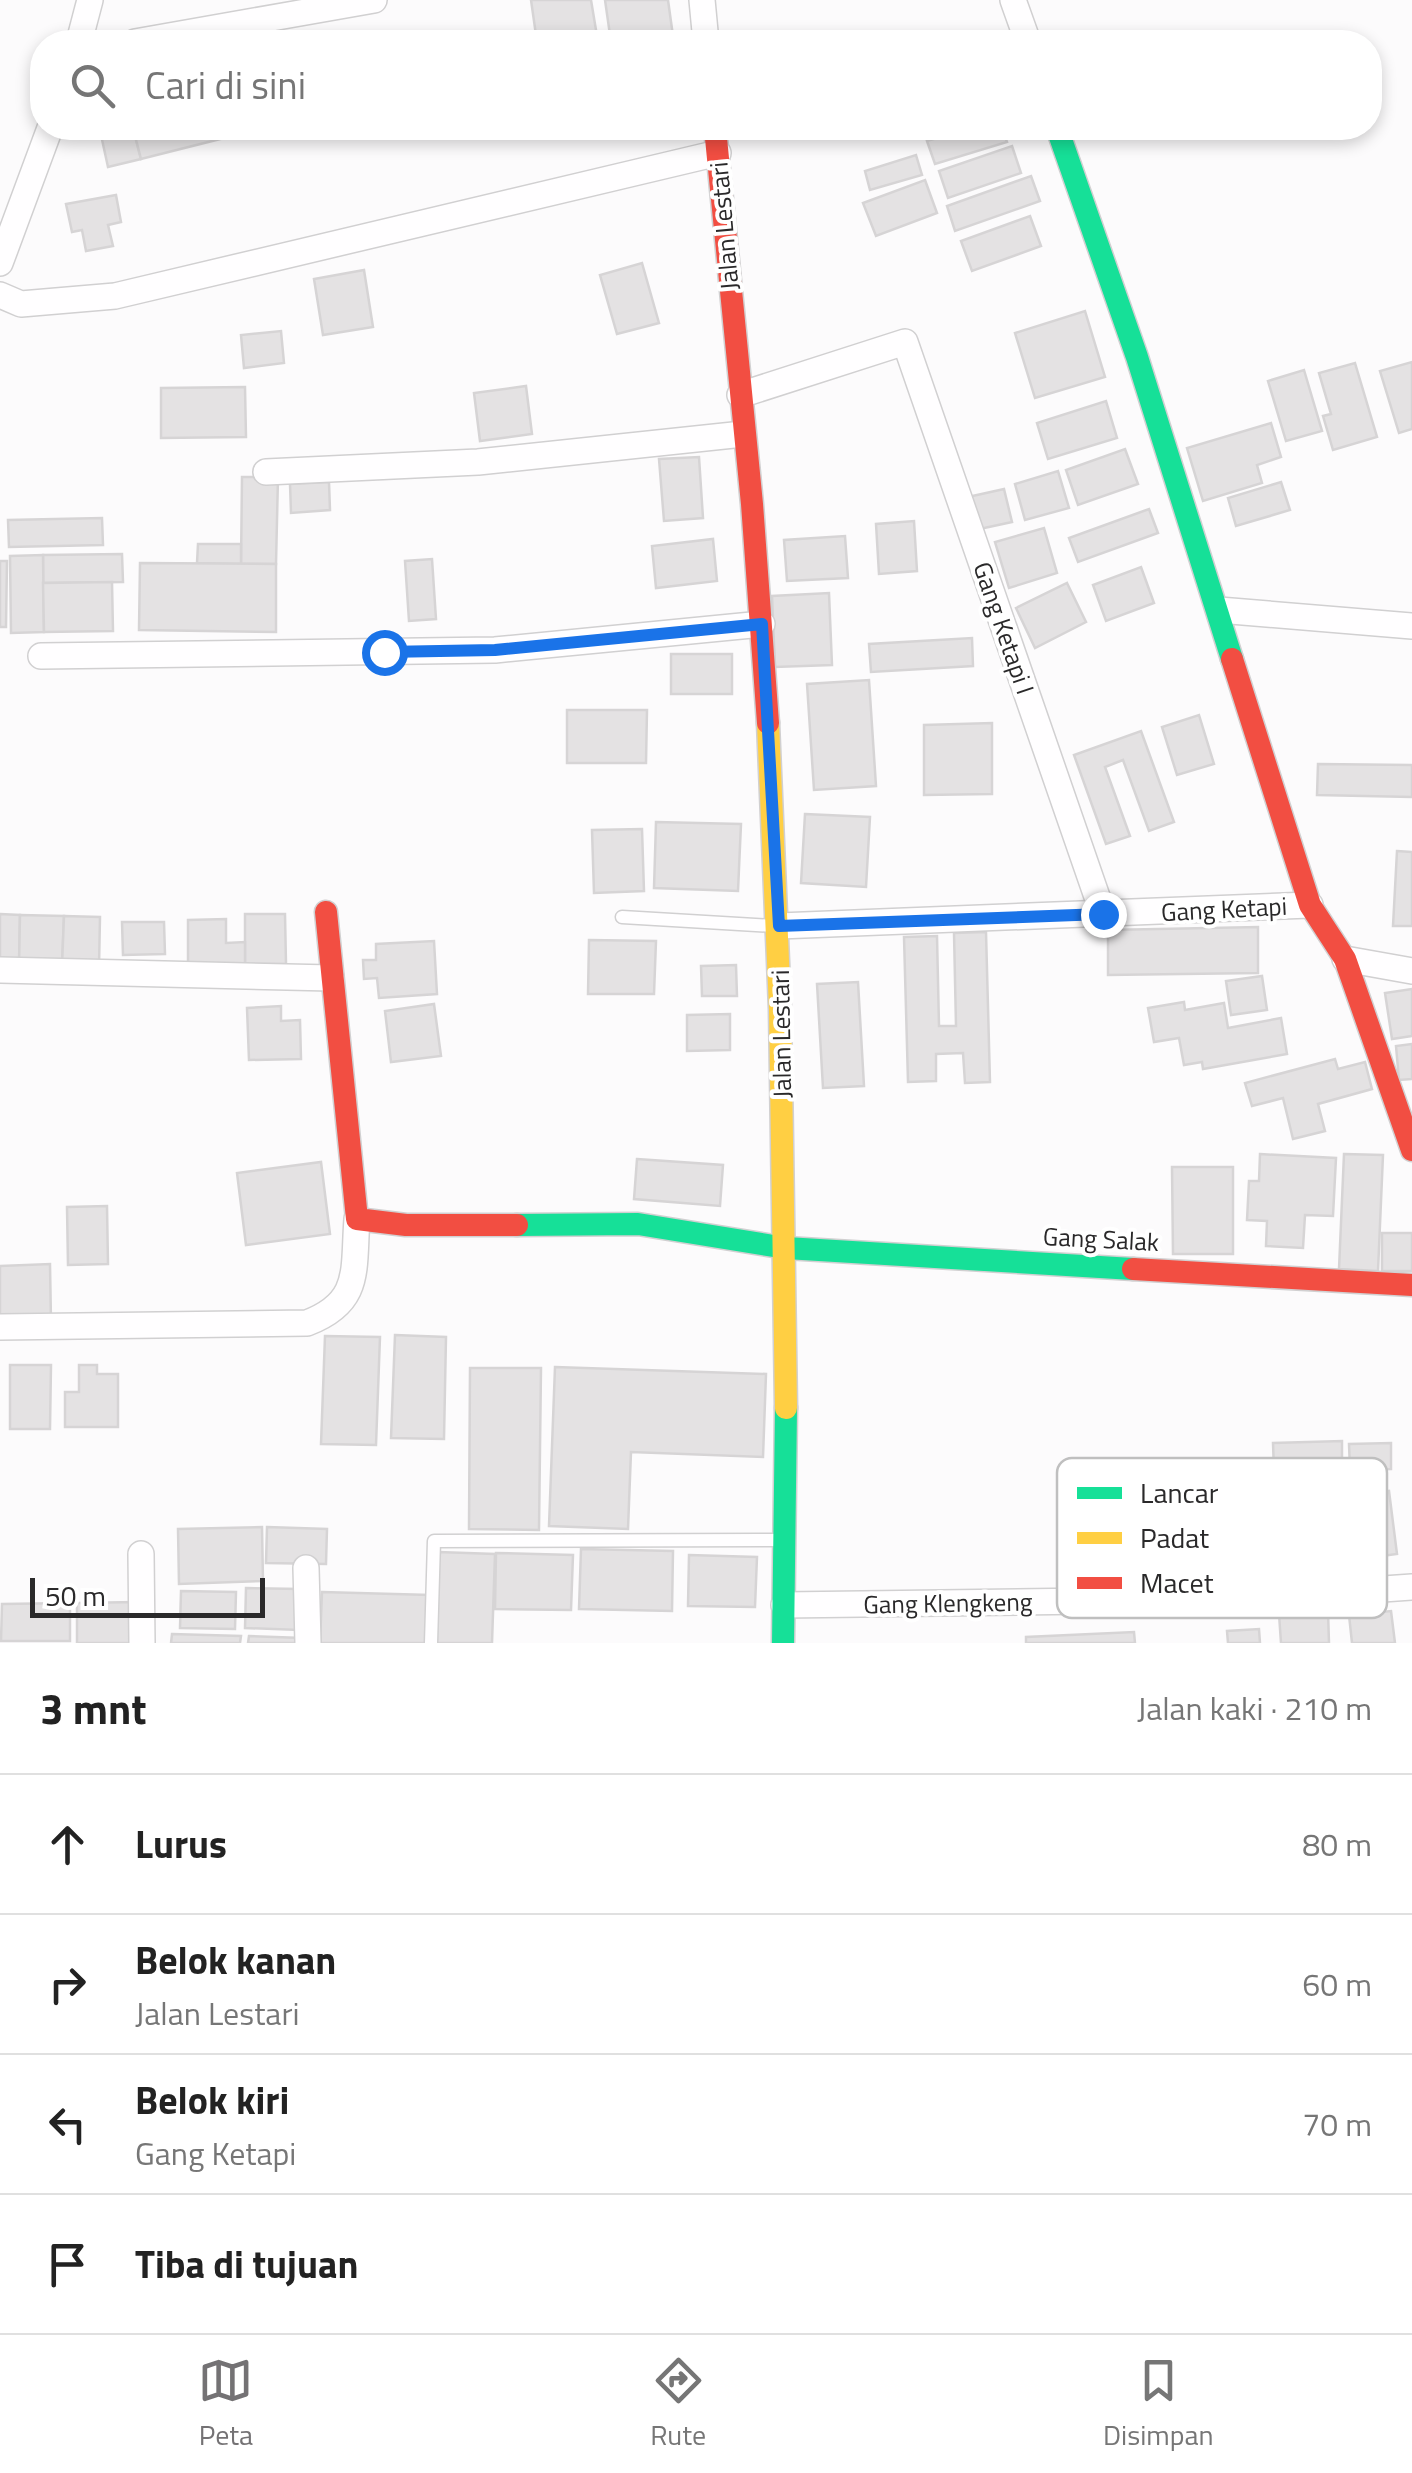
<!DOCTYPE html>
<html lang="id">
<meta charset="utf-8">
<style>
:root{--surface:#fff;--page:#f2f2f2;--text:#222;--muted:#767676;--line:#e0e0e0;--accent:#747274}
body{margin:0;font-family:"Titillium Web",sans-serif;background:var(--page);color:var(--text)}
.scale{position:absolute;left:30px;bottom:25px;width:235px;box-sizing:border-box;padding-left:10px;border:5px solid #2a292a;border-top:0;font-size:28px;line-height:35px;white-space:nowrap;color:#2a292a;-webkit-text-stroke:8px #fff;paint-order:stroke}
.stop{position:absolute;width:30px;height:30px;margin:-22px;border:8px solid #1a73e8;border-radius:50%;background:#fff}
.stop.end{background:#1a73e8;border-color:#fff;box-shadow:0 2px 10px #0008}
.list{margin:0;padding:0;list-style:none}
h2{display:flex;justify-content:space-between;align-items:center;height:130px;margin:0;padding:0 40px;font-size:42px}
h2 small{font-size:32px;font-weight:400;color:var(--muted)}
.list li{display:grid;grid-template-columns:65px 1fr auto;gap:30px;align-items:center;box-sizing:border-box;height:140px;padding:0 40px;border-top:2px solid var(--line)}
.list b{display:block;font-size:38px;white-space:nowrap}
.list p{margin:0;font-size:32px;white-space:nowrap;color:var(--muted)}
.list em{font-size:32px;font-style:normal;color:var(--muted)}
.icon{flex:none;width:55px;height:55px;fill:none;stroke:currentColor;stroke-width:2;stroke-linecap:round;stroke-linejoin:round}
.map{position:relative;flex:none;width:1412px;height:1643px;overflow:hidden}
.search{position:absolute;background:var(--surface);box-shadow:0 5px 15px #0003;left:30px;right:30px;top:30px;height:110px;display:flex;align-items:center;gap:25px;box-sizing:border-box;padding:0 35px;border-radius:40px;color:var(--muted);font-size:38px}
.sheet{height:690px;background:var(--surface)}
nav{display:flex;justify-content:space-around;align-items:center;box-sizing:border-box;height:140px;border-top:2px solid var(--line);background:var(--surface);font-size:28px;color:var(--muted)}
nav a{display:grid;justify-items:center;gap:5px}
nav .on{color:var(--accent)}
.map>svg:first-child{display:block}
.building{fill:#e4e2e3;stroke:#d6d4d5;stroke-width:2.5}
.lines{fill:none;stroke-linecap:round;stroke-linejoin:round}
.lane-casing{stroke:#d1d0d1;stroke-width:15}
.street-casing{stroke:#d1d0d1;stroke-width:28}
.fast-casing{stroke:#d1d0d1;stroke-width:25}
.slow-casing{stroke:#d1d0d1;stroke-width:25}
.jam-casing{stroke:#d1d0d1;stroke-width:25}
.lane{stroke:#fffeff;stroke-width:12}
.street{stroke:#fffeff;stroke-width:25}
.fast{stroke:#16e098;stroke-width:22}
.slow{stroke:#ffcf43;stroke-width:22}
.jam{stroke:#f24e42;stroke-width:22}
.route{stroke:#1a73e8;stroke-width:12}
.labels{text-anchor:middle;dominant-baseline:central;stroke-width:8;stroke-linejoin:round;paint-order:stroke}
.street-label{font-size:25px;fill:#2a292a;stroke:#fff}
.key{fill:#fff;stroke:#bfbfbf;stroke-width:2.5}
.key-label{font-size:28px;fill:#2a292a}
</style>
<div class="map">
<svg width="1412" height="1643" viewBox="0 0 1412 1643">
<rect width="100%" height="100%" fill="#fcfbfc"/>
<g class="building">
<polygon points="531,0 591,0 598,42 537,42"/>
<polygon points="605,0 668,0 673,36 611,42"/>
<polygon points="133,128 141,159 108,167 101,135"/>
<polygon points="133,128 225,128 228,137 141,159"/>
<polygon points="969,128 1002,128 1007,142 935,164 927,141"/>
<polygon points="1012,146 1021,173 948,198 939,171"/>
<polygon points="916,155 922,175 870,190 865,171"/>
<polygon points="1031,176 1040,201 955,231 947,206"/>
<polygon points="925,180 937,213 876,236 863,203"/>
<polygon points="116,195 121,222 108,225 113,246 86,251 82,230 72,232 66,204"/>
<polygon points="1030,216 1041,246 972,271 961,241"/>
<polygon points="642,263 659,323 617,334 600,275"/>
<polygon points="364,270 373,327 323,335 314,279"/>
<polygon points="1085,311 1105,377 1035,398 1015,333"/>
<polygon points="281,331 284,363 244,368 241,335"/>
<polygon points="1412,362 1412,429 1399,433 1380,371"/>
<polygon points="1355,363 1377,437 1333,450 1323,416 1331,414 1319,373"/>
<polygon points="1304,370 1322,431 1286,441 1268,381"/>
<polygon points="526,386 532,434 480,441 474,393"/>
<polygon points="245,387 246,437 161,438 161,388"/>
<polygon points="1106,401 1117,438 1048,459 1037,423"/>
<polygon points="1271,423 1281,457 1257,465 1262,483 1203,501 1187,448"/>
<polygon points="1125,449 1138,484 1078,505 1066,470"/>
<polygon points="699,457 703,518 664,521 659,459"/>
<polygon points="1058,471 1069,508 1025,520 1015,484"/>
<polygon points="242,477 278,477 276,564 241,564"/>
<polygon points="329,482 330,510 291,513 290,484"/>
<polygon points="1281,482 1290,510 1236,526 1228,498"/>
<polygon points="1004,489 1012,522 975,530 968,497"/>
<polygon points="1149,509 1158,533 1078,562 1069,538"/>
<polygon points="102,518 103,545 9,547 8,520"/>
<polygon points="914,521 917,571 879,574 876,524"/>
<polygon points="1044,528 1057,573 1009,588 995,542"/>
<polygon points="845,536 848,578 787,581 784,540"/>
<polygon points="713,539 717,581 656,588 652,546"/>
<polygon points="198,544 241,544 241,564 197,563"/>
<polygon points="122,554 123,582 43,583 43,555"/>
<polygon points="43,555 44,632 11,633 10,556"/>
<polygon points="432,559 436,619 409,621 405,561"/>
<polygon points="0,561 7,561 6,627 0,627"/>
<polygon points="140,563 276,564 276,632 139,630"/>
<polygon points="1141,567 1154,603 1106,621 1093,585"/>
<polygon points="112,582 113,631 44,632 43,583"/>
<polygon points="1067,583 1086,622 1035,648 1016,608"/>
<polygon points="829,593 832,665 775,667 772,596"/>
<polygon points="972,638 973,666 871,672 869,644"/>
<rect x="671" y="654" width="61" height="40"/>
<polygon points="869,680 876,786 814,790 807,684"/>
<polygon points="567,710 647,710 646,763 567,763"/>
<polygon points="1199,715 1214,764 1177,775 1162,727"/>
<polygon points="992,723 992,794 924,795 924,725"/>
<polygon points="1141,731 1174,822 1149,831 1123,760 1105,767 1130,836 1106,844 1074,755"/>
<polygon points="1318,764 1412,765 1412,797 1317,795"/>
<polygon points="805,814 870,817 866,887 801,883"/>
<polygon points="656,822 741,824 738,891 654,888"/>
<polygon points="642,829 644,891 594,893 592,830"/>
<polygon points="1397,851 1412,852 1412,926 1393,926"/>
<polygon points="0,914 20,915 19,965 0,965"/>
<polygon points="245,914 285,914 286,964 245,964"/>
<polygon points="20,915 64,916 62,966 19,965"/>
<polygon points="64,916 100,917 99,968 62,966"/>
<polygon points="226,919 226,943 245,942 245,964 188,965 188,920"/>
<polygon points="122,922 164,922 165,954 123,955"/>
<polygon points="1258,927 1258,973 1108,975 1108,930"/>
<polygon points="986,932 990,1082 965,1083 963,1053 936,1054 936,1081 908,1082 904,937 937,936 939,1026 956,1026 954,933"/>
<polygon points="589,940 656,941 654,994 588,994"/>
<polygon points="434,941 437,994 379,998 377,978 364,979 363,960 376,960 376,944"/>
<polygon points="736,965 737,996 702,996 701,966"/>
<polygon points="1262,976 1267,1010 1231,1015 1226,981"/>
<polygon points="858,982 864,1086 823,1088 817,984"/>
<polygon points="1412,989 1412,1036 1392,1039 1385,993"/>
<polygon points="1184,1002 1185,1010 1224,1003 1228,1028 1281,1018 1287,1054 1203,1069 1202,1062 1184,1065 1179,1038 1154,1042 1148,1008"/>
<polygon points="434,1004 441,1056 391,1062 385,1011"/>
<polygon points="281,1006 281,1021 300,1020 301,1059 249,1060 247,1008"/>
<polygon points="730,1014 730,1050 687,1051 687,1015"/>
<polygon points="1412,1044 1412,1079 1399,1080 1396,1046"/>
<polygon points="1335,1059 1338,1069 1365,1062 1372,1089 1318,1104 1325,1131 1293,1139 1283,1098 1252,1106 1245,1083"/>
<polygon points="1260,1154 1336,1158 1333,1216 1305,1215 1303,1248 1266,1246 1267,1221 1247,1220 1249,1181 1259,1181"/>
<polygon points="1344,1154 1383,1155 1378,1271 1339,1269"/>
<polygon points="637,1159 723,1165 720,1206 634,1199"/>
<polygon points="321,1162 330,1234 246,1245 237,1173"/>
<polygon points="1172,1167 1233,1167 1233,1254 1173,1254"/>
<polygon points="107,1206 108,1264 68,1265 67,1207"/>
<rect x="1382" y="1233" width="30" height="38"/>
<polygon points="50,1264 51,1321 0,1322 0,1266"/>
<polygon points="395,1335 446,1337 444,1439 391,1438"/>
<polygon points="325,1336 380,1337 376,1445 321,1444"/>
<polygon points="10,1365 51,1365 50,1429 10,1429"/>
<polygon points="79,1365 97,1365 97,1374 118,1374 118,1427 65,1427 65,1392 79,1392"/>
<polygon points="555,1367 766,1374 763,1457 631,1452 628,1529 549,1526"/>
<polygon points="470,1368 541,1368 539,1530 469,1529"/>
<polygon points="1342,1441 1342,1470 1323,1470 1324,1496 1299,1497 1298,1471 1274,1472 1273,1443"/>
<polygon points="1391,1443 1391,1469 1350,1470 1349,1444"/>
<polygon points="1389,1491 1397,1554 1359,1559 1350,1496"/>
<polygon points="262,1527 263,1581 179,1584 178,1529"/>
<polygon points="267,1527 327,1529 326,1564 266,1563"/>
<polygon points="581,1549 673,1551 672,1611 579,1609"/>
<polygon points="438,1552 495,1554 492,1643 435,1643"/>
<polygon points="496,1553 573,1555 571,1610 495,1609"/>
<polygon points="689,1555 757,1557 755,1607 688,1606"/>
<polygon points="246,1588 301,1589 299,1630 245,1628"/>
<polygon points="181,1591 236,1592 235,1629 180,1628"/>
<polygon points="322,1592 430,1595 428,1643 320,1643"/>
<polygon points="136,1602 135,1643 77,1643 77,1603"/>
<polygon points="70,1603 70,1641 1,1641 2,1604"/>
<polygon points="1328,1611 1329,1643 1281,1643 1279,1614"/>
<polygon points="1391,1611 1395,1643 1352,1643 1349,1615"/>
<polygon points="1259,1629 1260,1643 1228,1643 1227,1631"/>
<polygon points="1134,1632 1135,1643 1026,1643 1026,1637"/>
<polygon points="172,1634 241,1636 240,1643 171,1643"/>
<polygon points="249,1636 302,1638 302,1643 248,1643"/>
</g>
<g class="lines">
<g class="lane-casing">
<g id="lane">
<polyline points="622,917 774,926"/>
<polyline points="431,1643 434,1541 783,1540"/>
</g>
</g>
<g class="street-casing">
<g id="street">
<polyline points="702,0 706,42"/>
<polyline points="1013,0 1028,42"/>
<polyline points="79,42 90,0"/>
<polyline points="135,42 374,0"/>
<polyline points="0,263 50,128"/>
<polyline points="0,295 21,304 115,296 718,153"/>
<polyline points="740,395 905,342 1103,914"/>
<polyline points="266,472 478,462 743,434"/>
<polyline points="1219,610 1412,626"/>
<polyline points="41,656 495,650 762,624"/>
<polyline points="779,926 1310,905"/>
<polyline points="1345,959 1412,971"/>
<polyline points="0,970 331,978"/>
<path d="M 0,1327 L 307,1323 C 362,1302 353,1270 357,1219"/>
<polyline points="141,1554 142,1643"/>
<polyline points="306,1568 308,1643"/>
<polyline points="784,1605 1240,1599 1412,1587"/>
</g>
</g>
<g class="fast-casing">
<g id="fast">
<polyline points="1057,128 1137,357 1232,659"/>
<polyline points="517,1225 638,1224 786,1248 1133,1269"/>
<polyline points="783,1643 786,1408"/>
</g>
</g>
<g class="slow-casing">
<polyline id="slow" points="768,723 780,1009 786,1408"/>
</g>
<g class="jam-casing">
<g id="jam">
<polyline points="715,128 752,504 768,723"/>
<polyline points="1232,659 1310,905 1345,959 1412,1150"/>
<polyline points="326,912 357,1219 406,1225 517,1225"/>
<polyline points="1133,1269 1412,1285"/>
</g>
</g>
<use href="#lane" class="lane"/>
<use href="#street" class="street"/>
<use href="#fast" class="fast"/>
<use href="#slow" class="slow"/>
<use href="#jam" class="jam"/>
</g>
<g class="lines">
<polyline class="route" points="384,652 495,650 762,624 779,926 1103,914"/>
</g>
<g class="labels">
<g class="street-label">
<text transform="translate(724 226) rotate(-95)">Jalan Lestari</text>
<text transform="translate(1004 628) rotate(71)">Gang Ketapi I</text>
<text transform="translate(1224 909) rotate(-3)">Gang Ketapi</text>
<text transform="translate(781 1034) rotate(-91)">Jalan Lestari</text>
<text transform="translate(1101 1239) rotate(3)">Gang Salak</text>
<text transform="translate(948 1603) rotate(-1)">Gang Klengkeng</text>
</g>
</g>
<rect x="1057" y="1458" width="330" height="160" rx="15" class="key"/>
<rect x="1077" y="1487" width="45" height="12" fill="#16e098"/>
<rect x="1077" y="1532" width="45" height="12" fill="#ffcf43"/>
<rect x="1077" y="1577" width="45" height="12" fill="#f24e42"/>
<g class="key-label">
<text x="1140" y="1503">Lancar</text>
<text x="1140" y="1548">Padat</text>
<text x="1140" y="1593">Macet</text>
</g>
</svg>
<div class="scale">50 m</div>
<div class="stop" style="left:384px;top:652px"></div>
<div class="stop end" style="left:1103px;top:914px"></div>
<div class="search"><svg class="icon" aria-label="search" viewBox="0 0 24 24"><circle cx="10" cy="10" r="6"/><path d="M15 15l6 6"/></svg>Cari di sini</div>
</div>
<section class="sheet">
<h2>3 mnt<small>Jalan kaki · 210 m</small></h2>
<ul class="list">
<li><svg class="icon" aria-label="ahead" viewBox="0 0 24 24"><path d="M12 20V5M6 11l6-6 6 6"/></svg><div><b>Lurus</b></div><em>80 m</em></li>
<li><svg class="icon" aria-label="right" viewBox="0 0 24 24"><path d="M7 20v-9h11M14 6l5 5-5 5"/></svg><div><b>Belok kanan</b><p>Jalan Lestari</p></div><em>60 m</em></li>
<li><svg class="icon" aria-label="left" viewBox="0 0 24 24"><path d="M17 20v-9H6M10 6l-5 5 5 5"/></svg><div><b>Belok kiri</b><p>Gang Ketapi</p></div><em>70 m</em></li>
<li><svg class="icon" aria-label="arrive" viewBox="0 0 24 24"><path d="M6 21V4h12l-3 4 3 4H6"/></svg><div><b>Tiba di tujuan</b></div></li>
</ul>
</section>
<nav>
<a class="on"><svg class="icon" aria-label="map" viewBox="0 0 24 24"><path d="M3 6l6-2 6 2 6-2v14l-6 2-6-2-6 2zM9 4v14M15 6v14"/></svg>Peta</a>
<a><svg class="icon" aria-label="directions" viewBox="0 0 24 24"><path d="M12 3l9 9-9 9-9-9zM9 14v-3h6M13 9l2 2-2 2"/></svg>Rute</a>
<a><svg class="icon" aria-label="saved" viewBox="0 0 24 24"><path d="M7 4h10v16l-5-4-5 4z"/></svg>Disimpan</a>
</nav>
